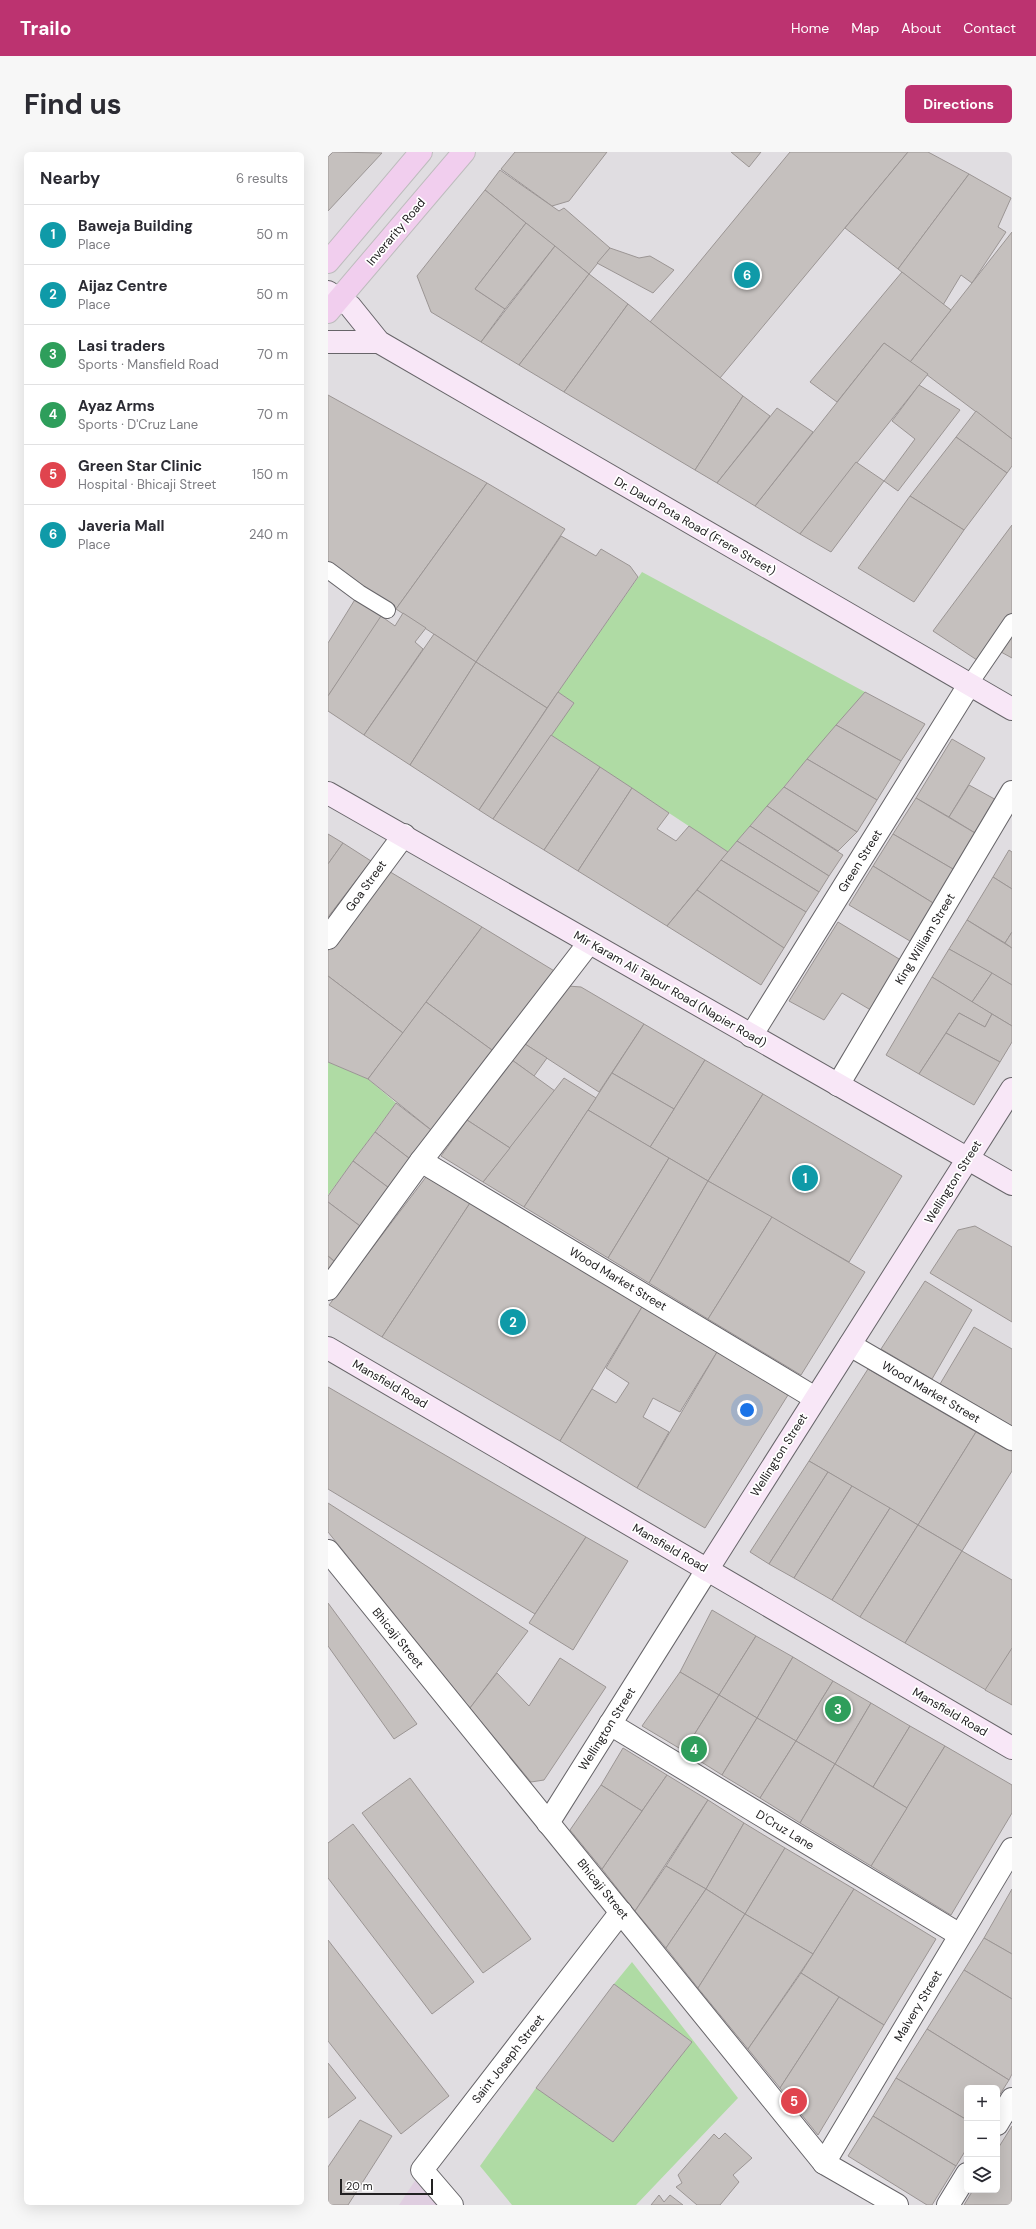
<!DOCTYPE html>
<meta charset="utf-8">
<style>
:root{--surface:#fff;--page:#f7f7f7;--text:#2b2b33;--muted:#7c7c81;--line:#e1e1e2;--accent:#bc3370}
body{margin:0;font-family:"DM Sans",sans-serif;background:var(--page);color:var(--text)}
.controls{position:absolute;right:12px;bottom:12px;display:grid;overflow:hidden;border-radius:6px;box-shadow:0 4px 16px #0002}
.controls button{width:36px;height:36px;display:grid;place-items:center;padding:0;border:0;border-bottom:1px solid var(--line);background:var(--surface);color:var(--text);font:20px sans-serif}
.scale{position:absolute;left:12px;bottom:10px;width:93px;box-sizing:border-box;padding-left:4px;border:2px solid #222122;border-top:0;font-size:11px;line-height:14px;white-space:nowrap;color:#222122;-webkit-text-stroke:3px #fff;paint-order:stroke}
.you{position:absolute;left:419px;top:1258px;width:14px;height:14px;margin:-10px;border:3px solid #fff;border-radius:50%;background:#1a73e8;box-shadow:0 0 0 6px #1a73e833}
.badge{display:grid;place-items:center;width:26px;height:26px;border-radius:50%;background:var(--accent);color:#fff;font-size:13px;font-weight:700}
.pin{position:absolute;translate:-50% -50%;border:2px solid #fff;box-shadow:0 1px 4px #0006}
.list{margin:0;padding:0;list-style:none}
h2{display:flex;justify-content:space-between;align-items:center;height:52px;margin:0;padding:0 16px;font-size:17px}
h2 small{font-size:13px;font-weight:400;color:var(--muted)}
.list li{display:grid;grid-template-columns:26px 1fr auto;gap:12px;align-items:center;box-sizing:border-box;height:60px;padding:0 16px;border-top:1px solid var(--line)}
.list b{display:block;font-size:15px;white-space:nowrap}
.list p{margin:0;font-size:13px;white-space:nowrap;color:var(--muted)}
.list em{font-size:13px;font-style:normal;color:var(--muted)}
.icon{flex:none;width:22px;height:22px;fill:none;stroke:currentColor;stroke-width:2;stroke-linecap:round;stroke-linejoin:round}
.map{position:relative;flex:none;width:684px;height:2053px;overflow:hidden;border-radius:6px}
header{display:flex;align-items:center;gap:24px;box-sizing:border-box;height:56px;padding:0 20px;background:var(--accent);color:#fff}
header strong{font-size:19px}
nav{display:flex;gap:22px;margin-inline-start:auto;font-size:14px}
.intro{display:flex;align-items:center;justify-content:space-between;box-sizing:border-box;height:96px;padding:0 24px}
h1{margin:0;font-size:28px}
.button{padding:10px 18px;border-radius:6px;background:var(--accent);color:#fff;font-size:14px;font-weight:700}
main{display:flex;gap:24px;padding:0 24px}
aside{flex:1;background:var(--surface);border-radius:6px;box-shadow:0 4px 16px #0002}
.map>svg:first-child{display:block}
.education{fill:#dfcee0}
.green{fill:#afdba4}
.building{fill:#c5c0be;stroke:#9b9594}
.lines{fill:none;stroke-linecap:round;stroke-linejoin:round}
.lane-casing{stroke:#676569;stroke-width:18}
.street-casing{stroke:#676569;stroke-width:24}
.secondary-casing{stroke:#676569;stroke-width:24}
.primary-casing{stroke:#bdbcbd;stroke-width:24}
.lane{stroke:#fff;stroke-width:16}
.street{stroke:#fff;stroke-width:22}
.secondary{stroke:#f8e7f7;stroke-width:22}
.primary{stroke:#f1ceee;stroke-width:22}
.labels{text-anchor:middle;dominant-baseline:central;stroke-width:3.5;stroke-linejoin:round;paint-order:stroke}
.street-label{font-size:12px;fill:#222122;stroke:#fff}
</style>
<header>
<strong>Trailo</strong>
<nav><a>Home</a><a>Map</a><a>About</a><a>Contact</a></nav>
</header>
<div class="intro"><h1>Find us</h1><a class="button">Directions</a></div>
<main>
<aside>
<h2>Nearby<small>6 results</small></h2>
<ul class="list">
<li><span class="badge" style="background:#0f9aa8">1</span><div><b>Baweja Building</b><p>Place</p></div><em>50 m</em></li>
<li><span class="badge" style="background:#0f9aa8">2</span><div><b>Aijaz Centre</b><p>Place</p></div><em>50 m</em></li>
<li><span class="badge" style="background:#2e9e5b">3</span><div><b>Lasi traders</b><p>Sports · Mansfield Road</p></div><em>70 m</em></li>
<li><span class="badge" style="background:#2e9e5b">4</span><div><b>Ayaz Arms</b><p>Sports · D'Cruz Lane</p></div><em>70 m</em></li>
<li><span class="badge" style="background:#e0444e">5</span><div><b>Green Star Clinic</b><p>Hospital · Bhicaji Street</p></div><em>150 m</em></li>
<li><span class="badge" style="background:#0f9aa8">6</span><div><b>Javeria Mall</b><p>Place</p></div><em>240 m</em></li>
</ul>
</aside>
<div class="map">
<svg width="684" height="2053" viewBox="0 0 684 2053">
<rect width="100%" height="100%" fill="#e0dde1"/>
<polygon class="education" points="94,2018 124,2053 71,2053"/>
<g class="green">
<polygon points="314,420 537,540 400,700 223,583 246,551 230,540"/>
<polygon points="0,910 40,927 68,951 0,1043"/>
<polygon points="304,1810 410,1946 308,2053 184,2053 152,2014 208,1936 285,1990 364,1890 286,1832"/>
</g>
<g class="building">
<polygon points="5,0 54,1 0,59 0,5"/>
<polygon points="187,0 279,0 241,49 224,54 173,17"/>
<polygon points="403,0 433,0 421,15"/>
<polygon points="462,0 580,0 392,226 322,170"/>
<polygon points="580,0 600,0 641,22 570,117 517,76"/>
<polygon points="172,18 231,59 236,56 282,96 261,122 157,38"/>
<polygon points="641,22 683,46 670,75 678,80 644,131 633,123 615,153 570,117"/>
<polygon points="157,38 198,71 147,137 177,157 153,190 103,160 89,124"/>
<polygon points="198,71 227,94 177,157 147,137"/>
<polygon points="684,80 684,287 582,210"/>
<polygon points="227,94 261,122 191,213 153,190"/>
<polygon points="282,96 311,106 322,104 346,118 325,141 269,111"/>
<polygon points="574,120 623,158 582,210 556,191 509,250 482,230"/>
<polygon points="261,122 300,152 236,240 191,213"/>
<polygon points="300,152 415,244 367,318 236,240"/>
<polygon points="556,191 600,222 472,382 427,354"/>
<polygon points="591,233 632,258 570,339 556,329 587,287 564,269"/>
<polygon points="0,243 159,331 68,457 0,413"/>
<polygon points="415,244 442,264 389,331 367,318"/>
<polygon points="449,256 485,280 427,354 389,331"/>
<polygon points="648,259 684,287 684,314 679,321 628,285"/>
<polygon points="628,285 679,321 636,378 582,344"/>
<polygon points="528,310 556,329 503,400 472,382"/>
<polygon points="159,331 237,377 148,510 68,457"/>
<polygon points="582,344 636,378 586,450 530,416"/>
<polygon points="684,373 684,462 652,510 605,479"/>
<polygon points="233,384 268,404 273,397 302,414 310,425 219,556 148,510"/>
<polygon points="31,441 59,458 0,544 0,491"/>
<polygon points="75,461 98,476 87,490 95,497 36,583 0,559 0,544 53,464 67,474"/>
<polygon points="106,482 148,510 82,613 36,583"/>
<polygon points="684,483 684,506 673,500"/>
<polygon points="148,510 219,556 151,658 82,613"/>
<polygon points="230,540 246,551 165,667 151,658"/>
<polygon points="537,540 597,572 573,609 508,573"/>
<polygon points="508,573 573,609 549,648 479,607"/>
<polygon points="223,583 272,615 216,698 165,667"/>
<polygon points="624,587 657,606 621,665 588,646"/>
<polygon points="479,607 549,648 529,680 456,635"/>
<polygon points="272,615 304,636 250,719 216,698"/>
<polygon points="641,633 672,650 652,684 621,665"/>
<polygon points="456,635 529,680 510,699 439,654"/>
<polygon points="304,636 341,661 329,677 348,689 361,674 400,700 339,774 250,719"/>
<polygon points="588,646 652,684 630,720 565,682"/>
<polygon points="439,654 515,703 501,724 422,674"/>
<polygon points="422,674 501,724 491,740 409,689"/>
<polygon points="0,682 15,691 0,712"/>
<polygon points="565,682 630,720 610,754 545,714"/>
<polygon points="409,689 491,740 478,760 393,708"/>
<polygon points="15,691 43,709 0,765 0,712"/>
<polygon points="681,698 684,700 684,737 665,725"/>
<polygon points="393,708 478,760 456,796 369,738"/>
<polygon points="545,714 610,754 587,792 521,753"/>
<polygon points="59,718 154,775 75,881 0,824 0,799"/>
<polygon points="665,725 684,737 684,780 677,791 639,768"/>
<polygon points="369,738 456,796 433,833 339,774"/>
<polygon points="639,768 684,796 684,833 621,797"/>
<polygon points="510,770 576,810 546,860 514,841 496,868 461,849"/>
<polygon points="154,775 228,820 168,901 98,850"/>
<polygon points="684,780 684,796 677,791"/>
<polygon points="621,797 664,821 644,850 604,825"/>
<polygon points="664,821 684,833 684,874 644,850"/>
<polygon points="0,824 75,881 40,927 0,910"/>
<polygon points="604,825 664,862 657,875 631,861 591,922 558,903"/>
<polygon points="240,834 253,835 316,872 271,940 197,892"/>
<polygon points="98,850 168,901 107,981 40,927"/>
<polygon points="631,861 657,875 664,862 684,874 684,890 672,910 618,881"/>
<polygon points="316,872 377,908 346,957 284,921"/>
<polygon points="618,881 672,910 646,953 591,922"/>
<polygon points="197,892 219,906 206,924 184,908"/>
<polygon points="184,908 227,939 182,996 139,968"/>
<polygon points="377,908 435,942 380,1029 322,995"/>
<polygon points="284,921 346,957 322,995 260,958"/>
<polygon points="236,926 268,946 196,1055 155,1030"/>
<polygon points="435,942 574,1024 521,1110 380,1029"/>
<polygon points="68,951 107,981 86,1010 47,980"/>
<polygon points="260,958 341,1006 280,1106 196,1055"/>
<polygon points="139,968 182,996 155,1030 113,1004"/>
<polygon points="47,980 86,1010 65,1039 25,1009"/>
<polygon points="341,1006 380,1029 321,1131 280,1106"/>
<polygon points="25,1009 65,1039 36,1077 0,1050 0,1044"/>
<polygon points="98,1025 142,1051 54,1185 1,1153"/>
<polygon points="380,1029 444,1065 380,1167 321,1131"/>
<polygon points="0,1050 36,1077 10,1112 0,1104"/>
<polygon points="142,1051 314,1155 232,1289 54,1185"/>
<polygon points="444,1065 537,1120 473,1223 380,1167"/>
<polygon points="647,1074 684,1095 684,1170 602,1121 630,1078"/>
<polygon points="0,1104 7,1110 0,1121"/>
<polygon points="597,1129 644,1158 604,1227 553,1197"/>
<polygon points="314,1155 389,1200 352,1260 325,1246 315,1265 341,1280 309,1336 232,1289 264,1237 288,1251 301,1231 278,1216"/>
<polygon points="646,1175 684,1197 684,1274 612,1232"/>
<polygon points="389,1200 460,1243 377,1376 309,1336"/>
<polygon points="540,1217 648,1280 590,1373 481,1309"/>
<polygon points="0,1235 258,1385 207,1462 0,1337"/>
<polygon points="648,1280 684,1300 684,1319 634,1399 590,1373"/>
<polygon points="481,1309 500,1320 441,1412 422,1400"/>
<polygon points="500,1320 524,1334 466,1426 441,1412"/>
<polygon points="524,1334 562,1356 504,1448 466,1426"/>
<polygon points="0,1351 200,1479 142,1556 0,1380"/>
<polygon points="562,1356 590,1373 532,1465 504,1448"/>
<polygon points="590,1373 634,1399 577,1491 532,1465"/>
<polygon points="258,1385 300,1409 245,1498 201,1471"/>
<polygon points="634,1399 684,1428 684,1497 658,1538 577,1491"/>
<polygon points="0,1451 89,1572 66,1587 0,1494"/>
<polygon points="384,1458 428,1484 391,1543 352,1520"/>
<polygon points="428,1484 465,1505 429,1566 391,1543"/>
<polygon points="684,1496 684,1553 657,1538"/>
<polygon points="465,1505 505,1529 468,1589 429,1566"/>
<polygon points="232,1506 278,1535 216,1628 203,1630 142,1556 169,1521 201,1554"/>
<polygon points="352,1520 391,1543 356,1599 314,1574"/>
<polygon points="505,1529 543,1551 507,1612 468,1589"/>
<polygon points="391,1543 429,1566 394,1623 356,1599"/>
<polygon points="543,1551 582,1574 545,1635 507,1612"/>
<polygon points="429,1566 468,1589 432,1646 394,1623"/>
<polygon points="582,1574 617,1594 579,1656 545,1635"/>
<polygon points="468,1589 507,1612 472,1671 432,1646"/>
<polygon points="617,1594 684,1633 684,1661 623,1763 543,1714"/>
<polygon points="295,1596 339,1623 314,1659 273,1633"/>
<polygon points="507,1612 579,1656 543,1714 472,1671"/>
<polygon points="339,1623 380,1648 307,1759 274,1717"/>
<polygon points="82,1626 203,1787 155,1821 34,1661"/>
<polygon points="273,1633 314,1659 274,1717 242,1678"/>
<polygon points="380,1648 416,1671 378,1737 338,1714"/>
<polygon points="416,1671 457,1696 417,1762 378,1737"/>
<polygon points="25,1672 146,1830 104,1862 0,1726 0,1691"/>
<polygon points="457,1696 526,1737 485,1802 417,1762"/>
<polygon points="338,1714 378,1737 338,1796 307,1759"/>
<polygon points="378,1737 417,1762 370,1836 338,1796"/>
<polygon points="526,1737 608,1787 556,1873 473,1821"/>
<polygon points="684,1737 684,1802 656,1786"/>
<polygon points="417,1762 485,1802 420,1897 370,1836"/>
<polygon points="656,1786 684,1802 684,1847 636,1818"/>
<polygon points="0,1788 121,1944 73,1982 0,1889"/>
<polygon points="636,1818 684,1847 684,1922 681,1928 599,1877"/>
<polygon points="473,1821 511,1845 452,1936 420,1897"/>
<polygon points="286,1832 364,1890 285,1990 208,1936"/>
<polygon points="511,1845 556,1873 490,1983 452,1936"/>
<polygon points="599,1877 681,1928 669,1947 669,1936 639,1936 639,1968 568,1926"/>
<polygon points="0,1911 28,1946 0,1966"/>
<polygon points="568,1926 639,1968 639,1996 628,2014 545,1964"/>
<polygon points="545,1964 628,2014 604,2053 599,2053 520,2004"/>
<polygon points="32,1968 64,1984 20,2053 0,2053 0,2015"/>
<polygon points="684,1974 684,2053 636,2053 645,2038 669,2038 669,1998"/>
<polygon points="397,1981 424,2006 405,2023 411,2030 392,2053 369,2053 348,2035 354,2031 350,2023 386,1982 391,1987"/>
<polygon points="331,2043 336,2050 342,2043 355,2053 323,2053"/>
</g>
<g class="lines">
<g class="lane-casing">
<g id="lane">
<polyline points="0,418 31,441 59,458"/>
<polyline points="641,533 684,470"/>
</g>
</g>
<g class="street-casing">
<g id="street">
<polyline points="0,786 76,683"/>
<polyline points="423,884 641,533"/>
<polyline points="510,933 684,640"/>
<polyline points="93,1009 487,1246"/>
<polyline points="0,1137 93,1009 261,791"/>
<polyline points="522,1193 684,1287"/>
<polyline points="0,1399 496,2011 569,2053"/>
<polyline points="282,1572 632,1783"/>
<polyline points="220,1671 379,1418"/>
<polyline points="669,1972 684,1947"/>
<polyline points="496,2011 684,1697"/>
<polyline points="124,2053 94,2018 293,1760"/>
<polyline points="620,2053 639,2022"/>
</g>
</g>
<g class="secondary-casing">
<g id="secondary">
<polyline points="0,140 22,154 51,190 684,557"/>
<polyline points="0,190 51,190"/>
<polyline points="0,641 684,1032"/>
<polyline points="0,1196 684,1596"/>
<polyline points="379,1418 684,937"/>
</g>
</g>
<g class="primary-casing">
<g id="primary">
<polyline points="0,110 93,0"/>
<polyline points="0,160 136,0"/>
</g>
</g>
<use href="#lane" class="lane"/>
<use href="#street" class="street"/>
<use href="#secondary" class="secondary"/>
<use href="#primary" class="primary"/>
</g>
<g class="labels">
<g class="street-label">
<text transform="translate(68 80) rotate(-50)">Inverarity Road</text>
<text transform="translate(367 374) rotate(30)">Dr. Daud Pota Road (Frere Street)</text>
<text transform="translate(532 709) rotate(-58)">Green Street</text>
<text transform="translate(38 734) rotate(-54)">Goa Street</text>
<text transform="translate(597 787) rotate(-59)">King William Street</text>
<text transform="translate(342 837) rotate(30)">Mir Karam Ali Talpur Road (Napier Road)</text>
<text transform="translate(625 1030) rotate(-58)">Wellington Street</text>
<text transform="translate(290 1127) rotate(31)">Wood Market Street</text>
<text transform="translate(62 1232) rotate(30)">Mansfield Road</text>
<text transform="translate(603 1240) rotate(30)">Wood Market Street</text>
<text transform="translate(451 1303) rotate(-58)">Wellington Street</text>
<text transform="translate(342 1396) rotate(30)">Mansfield Road</text>
<text transform="translate(70 1486) rotate(51)">Bhicaji Street</text>
<text transform="translate(622 1560) rotate(30)">Mansfield Road</text>
<text transform="translate(279 1577) rotate(-58)">Wellington Street</text>
<text transform="translate(457 1678) rotate(31)">D'Cruz Lane</text>
<text transform="translate(275 1737) rotate(51)">Bhicaji Street</text>
<text transform="translate(590 1854) rotate(-59)">Malvery Street</text>
<text transform="translate(180 1907) rotate(-52)">Saint Joseph Street</text>
</g>
</g>
</svg>
<div class="controls">
<button>+</button>
<button>−</button>
<button><svg class="icon" aria-label="layers" viewBox="0 0 24 24"><path d="M12 4l9 5-9 5-9-5zM3 14l9 5 9-5"/></svg></button>
</div>
<div class="scale">20 m</div>
<div class="you"></div>
<div class="pin badge" style="left:477px;top:1026px;background:#0f9aa8">1</div>
<div class="pin badge" style="left:185px;top:1170px;background:#0f9aa8">2</div>
<div class="pin badge" style="left:510px;top:1557px;background:#2e9e5b">3</div>
<div class="pin badge" style="left:366px;top:1597px;background:#2e9e5b">4</div>
<div class="pin badge" style="left:466px;top:1949px;background:#e0444e">5</div>
<div class="pin badge" style="left:419px;top:123px;background:#0f9aa8">6</div>
</div>
</main>
